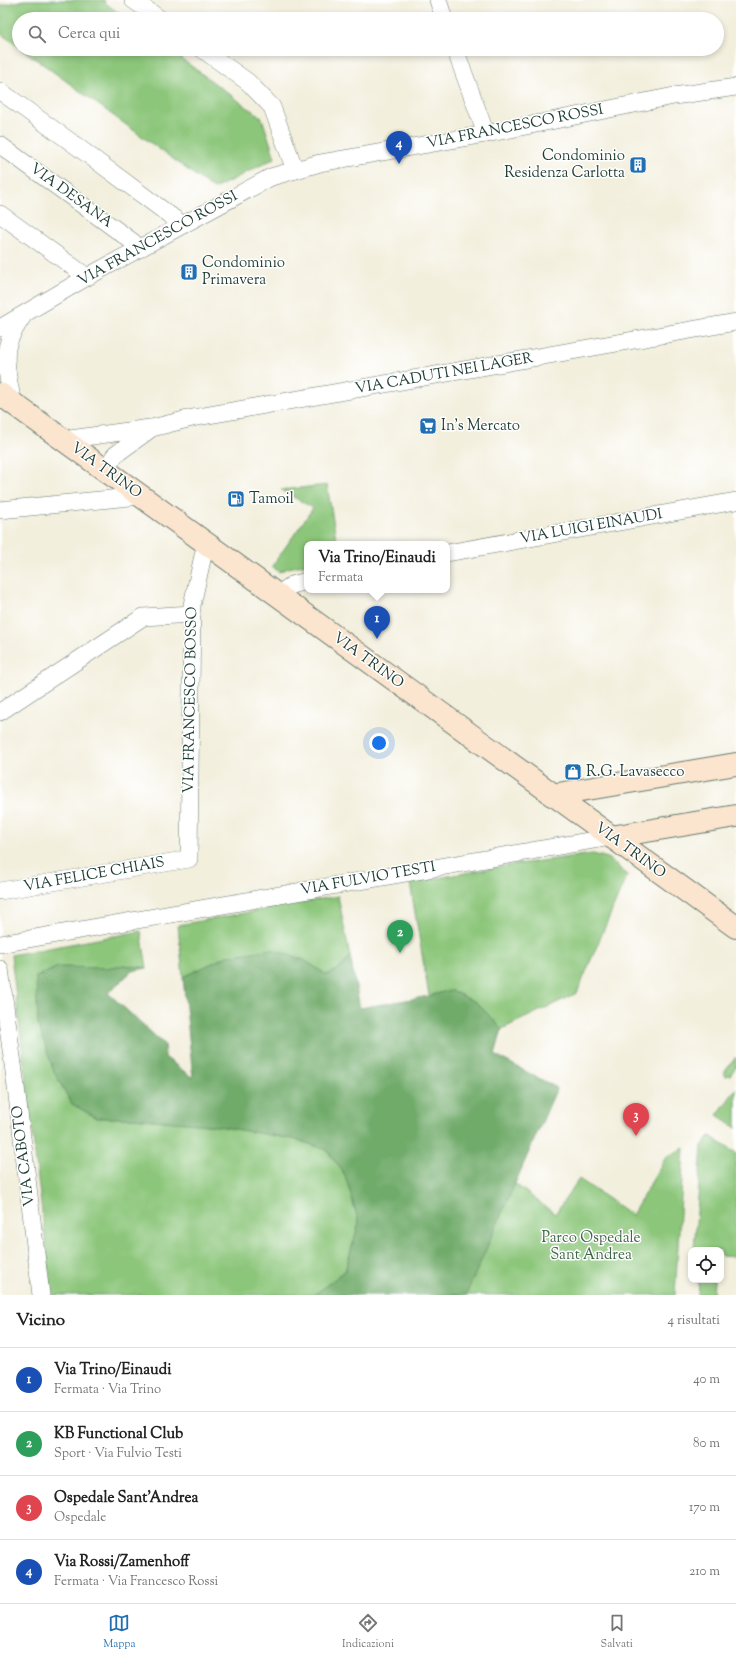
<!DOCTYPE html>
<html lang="it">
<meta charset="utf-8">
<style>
:root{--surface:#fff;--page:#f2f2f2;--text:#222;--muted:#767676;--line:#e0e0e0;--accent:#1f6fb2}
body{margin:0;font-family:"Sorts Mill Goudy",serif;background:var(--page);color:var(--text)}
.controls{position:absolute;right:12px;bottom:12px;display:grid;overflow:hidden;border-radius:8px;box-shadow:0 2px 6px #0003}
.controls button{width:36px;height:36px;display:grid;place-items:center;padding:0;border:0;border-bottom:1px solid var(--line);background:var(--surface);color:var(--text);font:20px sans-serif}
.you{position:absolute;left:379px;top:743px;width:14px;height:14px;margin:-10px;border:3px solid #fff;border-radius:50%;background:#1a73e8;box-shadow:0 0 0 6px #1a73e833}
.badge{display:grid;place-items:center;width:26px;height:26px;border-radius:50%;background:var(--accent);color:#fff;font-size:13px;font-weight:700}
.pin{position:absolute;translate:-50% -33px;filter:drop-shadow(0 1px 2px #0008)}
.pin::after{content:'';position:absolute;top:21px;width:14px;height:12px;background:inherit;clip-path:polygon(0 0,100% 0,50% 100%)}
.popup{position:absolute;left:304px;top:541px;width:146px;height:52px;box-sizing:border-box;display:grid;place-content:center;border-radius:8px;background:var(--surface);filter:drop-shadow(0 1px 3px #0005);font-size:13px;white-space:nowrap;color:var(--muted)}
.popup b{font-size:15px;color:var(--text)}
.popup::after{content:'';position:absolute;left:50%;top:100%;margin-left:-8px;border:8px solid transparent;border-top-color:var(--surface)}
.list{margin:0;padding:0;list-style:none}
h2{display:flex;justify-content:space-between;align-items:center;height:52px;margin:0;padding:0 16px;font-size:17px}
h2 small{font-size:13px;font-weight:400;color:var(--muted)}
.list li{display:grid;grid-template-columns:26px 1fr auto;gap:12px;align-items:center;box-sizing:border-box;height:64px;padding:0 16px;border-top:1px solid var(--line)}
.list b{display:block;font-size:15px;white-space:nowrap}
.list p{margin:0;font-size:13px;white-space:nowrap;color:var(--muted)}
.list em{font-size:13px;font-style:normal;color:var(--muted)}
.icon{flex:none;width:22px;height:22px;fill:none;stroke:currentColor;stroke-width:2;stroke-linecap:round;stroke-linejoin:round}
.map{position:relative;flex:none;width:736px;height:1295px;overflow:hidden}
.search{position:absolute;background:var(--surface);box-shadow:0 2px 6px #0003;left:12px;right:12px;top:12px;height:44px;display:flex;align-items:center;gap:10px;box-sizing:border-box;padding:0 14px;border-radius:22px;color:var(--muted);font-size:15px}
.sheet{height:308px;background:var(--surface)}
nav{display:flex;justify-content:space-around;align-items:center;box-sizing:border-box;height:56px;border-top:1px solid var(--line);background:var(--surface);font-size:11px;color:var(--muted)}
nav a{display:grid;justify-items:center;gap:2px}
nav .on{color:var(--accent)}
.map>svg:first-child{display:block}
.green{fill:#8cc67a;stroke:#568257}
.forest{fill:#71ab6a;stroke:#48744f}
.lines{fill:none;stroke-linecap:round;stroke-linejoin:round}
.street-casing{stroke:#697b6f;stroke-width:18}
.secondary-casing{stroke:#697b6f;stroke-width:24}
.street{stroke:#fff;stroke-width:17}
.secondary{stroke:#fbe5cf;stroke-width:22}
.labels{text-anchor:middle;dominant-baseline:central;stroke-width:3;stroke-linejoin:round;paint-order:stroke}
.street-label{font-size:15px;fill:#1f3d34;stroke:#fff}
.poi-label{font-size:15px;fill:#1f3d34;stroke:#fff;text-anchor:start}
.park-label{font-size:15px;fill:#406649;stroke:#fff}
</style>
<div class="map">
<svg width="736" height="1295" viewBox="0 0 736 1295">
<rect width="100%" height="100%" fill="#fff"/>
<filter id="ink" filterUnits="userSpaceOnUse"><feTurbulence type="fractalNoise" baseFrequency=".025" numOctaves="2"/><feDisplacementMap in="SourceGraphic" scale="8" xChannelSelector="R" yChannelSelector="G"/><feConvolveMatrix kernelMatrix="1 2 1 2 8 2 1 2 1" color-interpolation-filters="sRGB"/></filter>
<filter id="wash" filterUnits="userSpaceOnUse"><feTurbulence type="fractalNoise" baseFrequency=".012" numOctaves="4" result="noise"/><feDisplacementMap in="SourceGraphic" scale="16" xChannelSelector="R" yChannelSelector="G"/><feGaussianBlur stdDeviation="0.9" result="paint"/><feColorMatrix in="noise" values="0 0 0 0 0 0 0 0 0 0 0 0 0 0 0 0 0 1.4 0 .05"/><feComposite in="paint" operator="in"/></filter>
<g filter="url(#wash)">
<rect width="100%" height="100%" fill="#f3efdd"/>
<g class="green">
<polygon points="24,0 105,0 104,2 127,19 19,19 19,47 0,33 0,6"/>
<polygon points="22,49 168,49 262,118 275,158 214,189"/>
<polygon points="327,485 337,544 307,544 307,564 288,568 279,572 272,566 313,508 281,490"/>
<polygon points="593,854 608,858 627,875 577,993 502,1029 477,1003 451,990 429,996 410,883 503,866"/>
<polygon points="338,896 350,956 342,967 327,975 304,960 227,956 183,977 178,925"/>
<polygon points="141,931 147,968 124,965 105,968 58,967 36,977 38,1024 54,1072 72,1104 97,1118 133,1118 218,1126 298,1140 327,1150 345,1175 359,1223 345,1271 314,1295 52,1295 11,955"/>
<polygon points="736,1057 736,1067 730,1075 725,1076 723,1074"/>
<polygon points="736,1089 736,1128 717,1115"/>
<polygon points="710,1136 736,1153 736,1257 721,1256 721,1250 694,1250 702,1146"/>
<polygon points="684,1148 675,1295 465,1295 514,1183 555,1214 579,1179 632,1215 666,1157"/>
<polygon points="699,1280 714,1280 713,1295 698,1295"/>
</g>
<polygon class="forest" points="272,949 304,960 327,975 342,967 350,956 360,1008 429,996 451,990 477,1003 502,1029 495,1055 557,1088 466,1295 314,1295 345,1271 359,1223 345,1175 327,1150 298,1140 218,1126 133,1118 97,1118 72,1104 54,1072 38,1024 36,977 58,967 105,968 124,965 147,968 132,971 108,993 164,1044 165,1057 193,1078 183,977 227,956"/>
</g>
<g filter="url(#ink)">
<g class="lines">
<g class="street-casing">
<g id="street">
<polyline points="133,0 160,19"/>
<polyline points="438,0 444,19"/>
<polyline points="202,49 248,82 272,107 295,170"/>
<polyline points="455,49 486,134"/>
<polyline points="0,91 71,142 183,225"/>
<polyline points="0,145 133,242 139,249"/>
<polyline points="0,214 87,277"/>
<polyline points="0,328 87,277 271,177 320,163 486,134 674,96 736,87"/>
<path d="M 13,404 C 10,385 3,362 8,344 C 11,334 17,325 23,316"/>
<polyline points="63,440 150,428"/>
<polyline points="105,470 115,455 152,428 192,418 736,322"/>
<polyline points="0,510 140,496"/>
<polyline points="447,553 736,501"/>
<polyline points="277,595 292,585 307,581"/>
<polyline points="0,712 143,617 192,614"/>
<polyline points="0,891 189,859 192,605 206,542"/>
<polyline points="0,944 611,837"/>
<polyline points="0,969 15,1079 41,1295"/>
</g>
</g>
<g class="secondary-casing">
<g id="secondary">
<polyline points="0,394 736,927"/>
<polyline points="552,795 736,764"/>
<polyline points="611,837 736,816"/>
</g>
</g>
<use href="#street" class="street"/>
<use href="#secondary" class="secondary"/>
</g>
</g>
<defs>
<g id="building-square" transform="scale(0.9)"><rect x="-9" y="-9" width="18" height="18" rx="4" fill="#1f6fb2" stroke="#fff"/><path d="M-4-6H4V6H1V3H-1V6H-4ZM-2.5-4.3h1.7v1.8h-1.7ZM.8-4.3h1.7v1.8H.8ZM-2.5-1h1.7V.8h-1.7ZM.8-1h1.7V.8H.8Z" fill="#fff"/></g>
<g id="supermarket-square" transform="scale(0.9)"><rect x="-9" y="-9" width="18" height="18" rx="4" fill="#1f6fb2" stroke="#fff"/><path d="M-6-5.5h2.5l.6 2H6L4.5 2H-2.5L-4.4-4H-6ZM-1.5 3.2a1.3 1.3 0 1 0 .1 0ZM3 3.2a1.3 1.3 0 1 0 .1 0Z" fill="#fff"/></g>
<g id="fuel-square" transform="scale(0.9)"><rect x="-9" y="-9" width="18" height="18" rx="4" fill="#1f6fb2" stroke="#fff"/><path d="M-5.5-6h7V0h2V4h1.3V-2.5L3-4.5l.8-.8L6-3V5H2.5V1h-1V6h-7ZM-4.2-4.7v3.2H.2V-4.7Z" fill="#fff"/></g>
<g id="shop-square" transform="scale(0.9)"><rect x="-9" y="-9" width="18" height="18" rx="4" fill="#1f6fb2" stroke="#fff"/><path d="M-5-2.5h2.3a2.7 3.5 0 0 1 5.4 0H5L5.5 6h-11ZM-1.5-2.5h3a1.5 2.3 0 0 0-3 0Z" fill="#fff"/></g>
</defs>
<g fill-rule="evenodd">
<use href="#building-square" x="638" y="165"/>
<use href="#building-square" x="189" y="272"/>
<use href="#supermarket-square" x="428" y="426"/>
<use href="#fuel-square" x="236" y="499"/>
<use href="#shop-square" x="573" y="772"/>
</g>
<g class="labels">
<g class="street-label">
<text transform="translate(515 127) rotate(-11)">VIA FRANCESCO ROSSI</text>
<text transform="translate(71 196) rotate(36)">VIA DESANA</text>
<text transform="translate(158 239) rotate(-29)">VIA FRANCESCO ROSSI</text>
<text transform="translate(444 374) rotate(-10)">VIA CADUTI NEI LAGER</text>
<text transform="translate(106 471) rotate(36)">VIA TRINO</text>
<text transform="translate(591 527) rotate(-10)">VIA LUIGI EINAUDI</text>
<text transform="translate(368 661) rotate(36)">VIA TRINO</text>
<text transform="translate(191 700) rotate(-89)">VIA FRANCESCO BOSSO</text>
<text transform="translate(630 851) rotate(36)">VIA TRINO</text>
<text transform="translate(94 875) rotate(-10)">VIA FELICE CHIAIS</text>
<text transform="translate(368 879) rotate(-10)">VIA FULVIO TESTI</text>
<text transform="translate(24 1156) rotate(-97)">VIA CABOTO</text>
</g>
<g class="poi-label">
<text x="625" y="156" text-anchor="end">Condominio<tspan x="625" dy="17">Residenza Carlotta</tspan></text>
<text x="202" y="263">Condominio<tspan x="202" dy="17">Primavera</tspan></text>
<text x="441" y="426">In's Mercato</text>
<text x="249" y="499">Tamoil</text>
<text x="586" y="772">R.G. Lavasecco</text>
</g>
<g class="park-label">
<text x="591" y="1238">Parco Ospedale<tspan x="591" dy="17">Sant Andrea</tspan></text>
</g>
</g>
</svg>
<div class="controls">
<button><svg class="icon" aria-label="locate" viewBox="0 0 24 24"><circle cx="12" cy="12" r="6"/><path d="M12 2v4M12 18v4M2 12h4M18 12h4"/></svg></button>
</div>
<div class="you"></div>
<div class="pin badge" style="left:377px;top:639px;background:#1a4fb4">1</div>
<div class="popup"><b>Via Trino/Einaudi</b>Fermata</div>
<div class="pin badge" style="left:400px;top:953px;background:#2e9e5b">2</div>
<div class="pin badge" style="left:636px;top:1136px;background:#e0444e">3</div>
<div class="pin badge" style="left:399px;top:164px;background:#1a4fb4">4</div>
<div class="search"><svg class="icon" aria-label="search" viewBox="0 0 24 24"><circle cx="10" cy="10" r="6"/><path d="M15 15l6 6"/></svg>Cerca qui</div>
</div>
<section class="sheet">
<h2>Vicino<small>4 risultati</small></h2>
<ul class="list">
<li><span class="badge" style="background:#1a4fb4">1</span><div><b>Via Trino/Einaudi</b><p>Fermata · Via Trino</p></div><em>40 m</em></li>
<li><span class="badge" style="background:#2e9e5b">2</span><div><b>KB Functional Club</b><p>Sport · Via Fulvio Testi</p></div><em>80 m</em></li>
<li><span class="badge" style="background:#e0444e">3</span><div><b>Ospedale Sant'Andrea</b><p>Ospedale</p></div><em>170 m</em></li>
<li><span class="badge" style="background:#1a4fb4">4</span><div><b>Via Rossi/Zamenhoff</b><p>Fermata · Via Francesco Rossi</p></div><em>210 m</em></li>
</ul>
</section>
<nav>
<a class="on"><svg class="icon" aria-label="map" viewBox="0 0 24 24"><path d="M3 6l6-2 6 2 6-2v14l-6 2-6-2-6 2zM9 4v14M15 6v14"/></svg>Mappa</a>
<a><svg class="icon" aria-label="directions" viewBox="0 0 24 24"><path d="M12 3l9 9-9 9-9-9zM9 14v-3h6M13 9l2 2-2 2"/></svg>Indicazioni</a>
<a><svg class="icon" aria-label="saved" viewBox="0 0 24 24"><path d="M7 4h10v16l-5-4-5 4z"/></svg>Salvati</a>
</nav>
